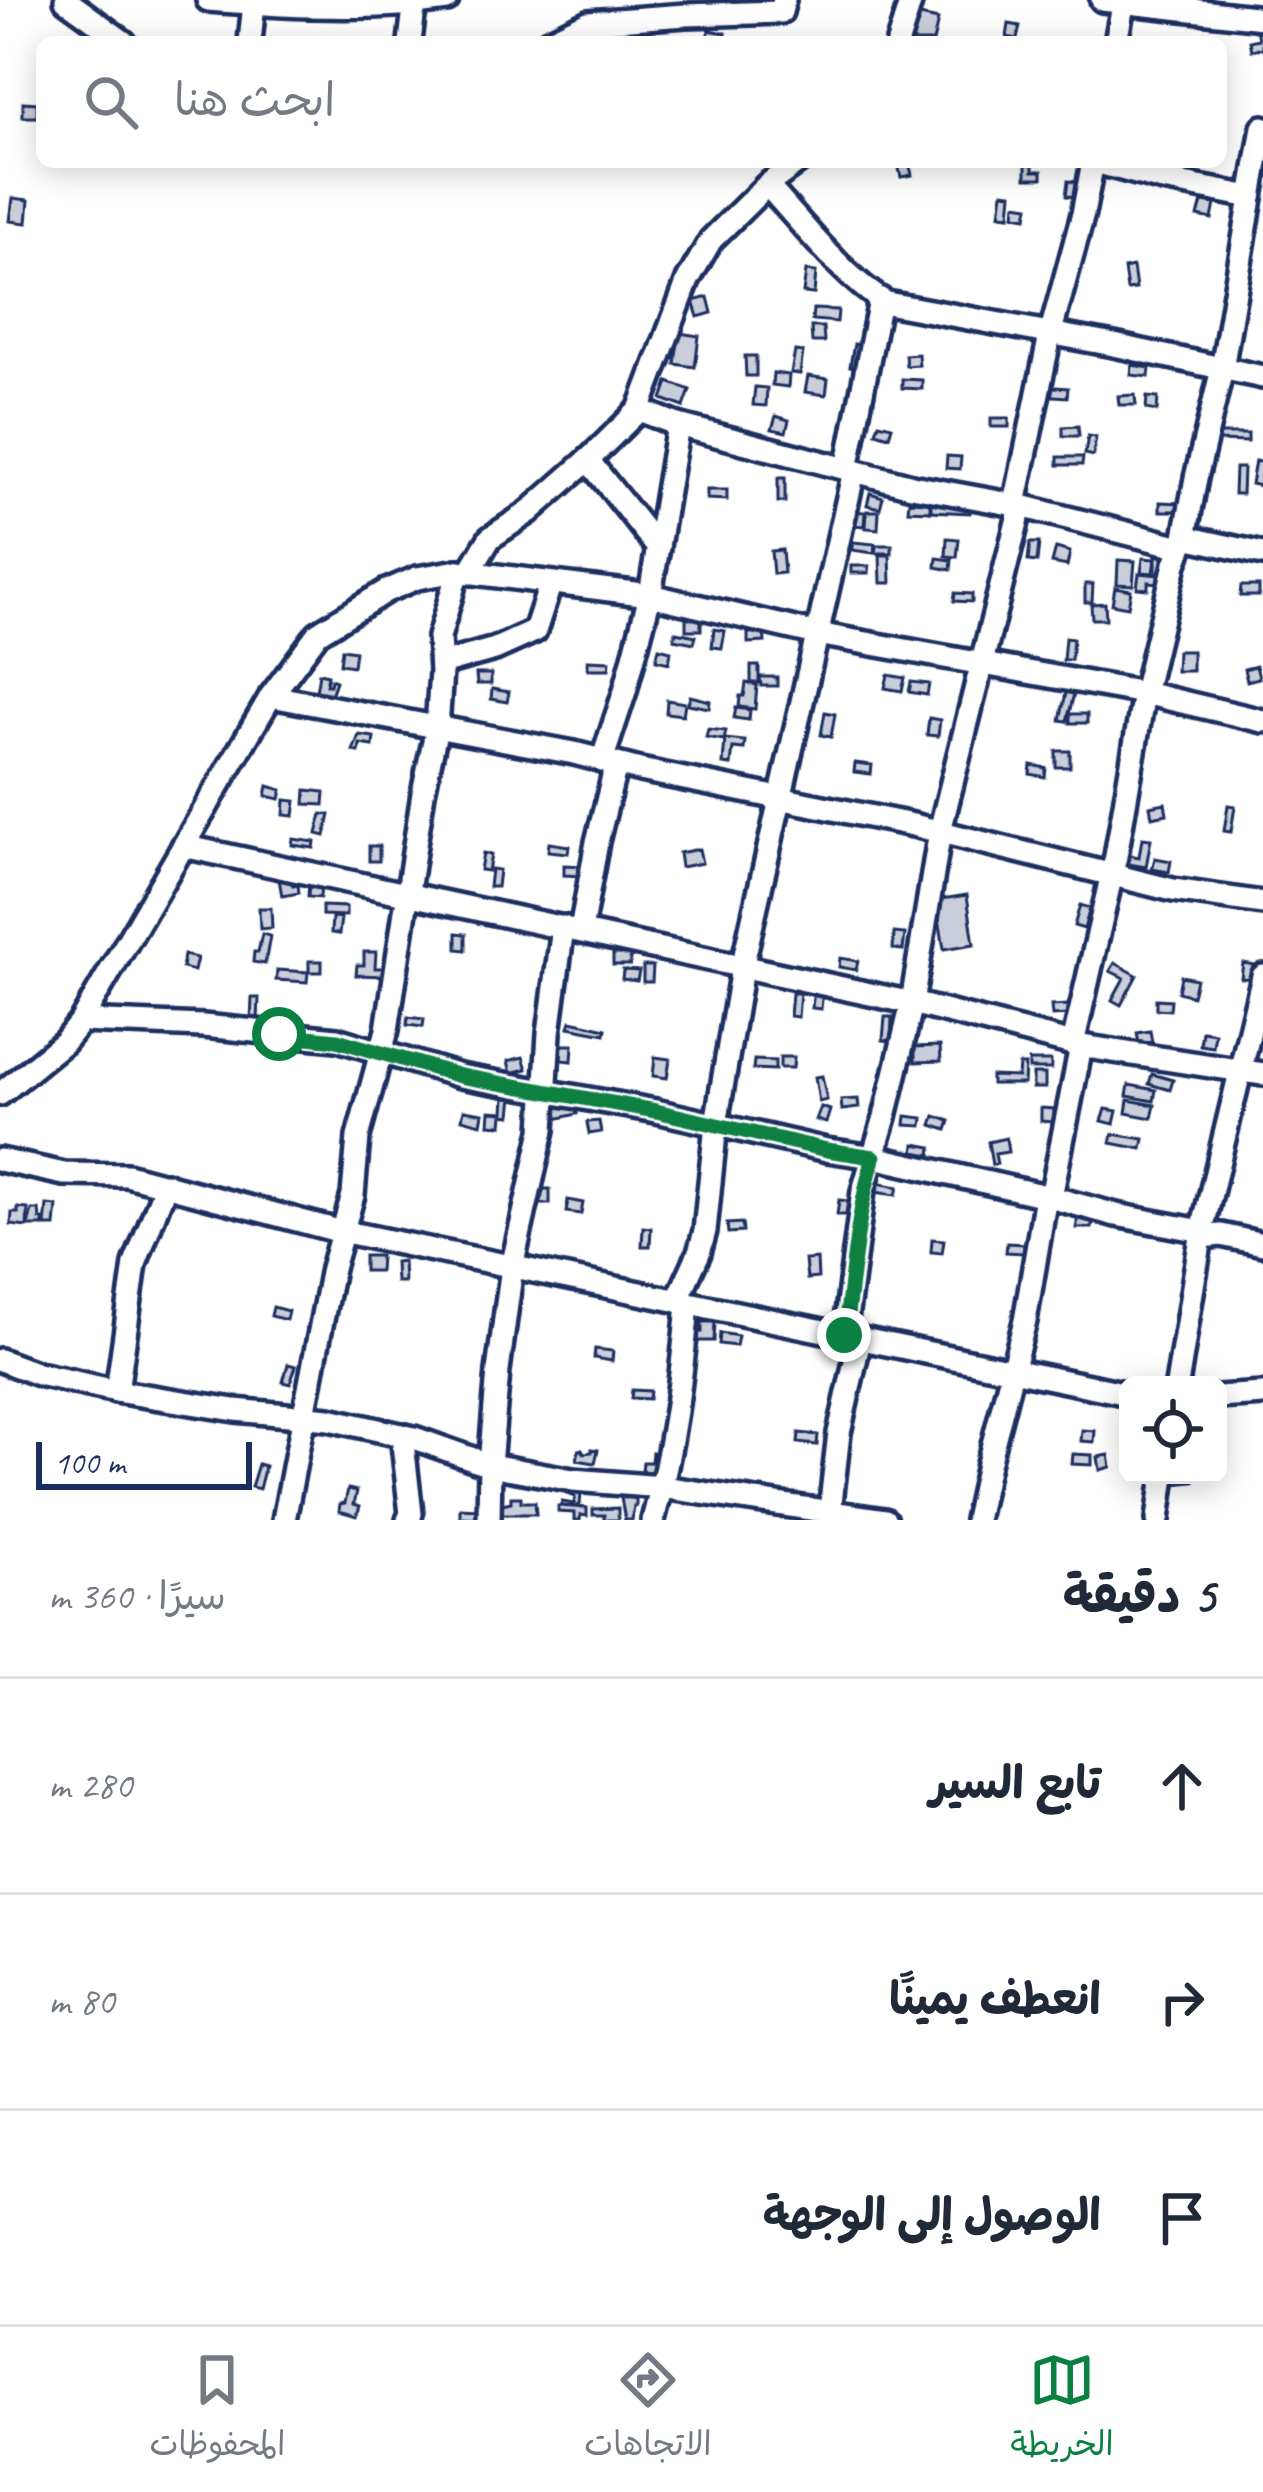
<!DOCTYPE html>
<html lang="ar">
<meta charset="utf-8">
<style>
:root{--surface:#fff;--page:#f6f6f7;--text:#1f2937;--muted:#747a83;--line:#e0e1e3;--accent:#0b8043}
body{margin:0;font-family:Caveat,"Playpen Sans Arabic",sans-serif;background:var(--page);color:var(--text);direction:rtl}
.controls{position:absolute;right:36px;bottom:36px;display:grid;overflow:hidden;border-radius:18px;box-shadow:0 6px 30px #0003}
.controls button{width:108px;height:108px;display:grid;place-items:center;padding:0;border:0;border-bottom:3px solid var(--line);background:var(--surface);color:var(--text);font:60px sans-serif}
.scale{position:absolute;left:36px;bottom:30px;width:216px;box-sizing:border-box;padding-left:12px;border:6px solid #1b2f5e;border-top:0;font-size:33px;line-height:42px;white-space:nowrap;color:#1b2f5e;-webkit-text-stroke:9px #fff;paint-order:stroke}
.stop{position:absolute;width:36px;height:36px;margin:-27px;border:9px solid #0b8043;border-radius:50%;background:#fff}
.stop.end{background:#0b8043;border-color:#fff;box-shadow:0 3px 12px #0008}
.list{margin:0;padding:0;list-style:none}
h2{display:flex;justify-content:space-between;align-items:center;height:156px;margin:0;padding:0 48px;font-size:51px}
h2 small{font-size:39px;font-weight:400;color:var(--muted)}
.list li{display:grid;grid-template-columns:78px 1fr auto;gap:36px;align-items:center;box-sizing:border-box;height:216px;padding:0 48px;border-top:3px solid var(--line)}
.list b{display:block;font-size:45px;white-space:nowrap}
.list em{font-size:39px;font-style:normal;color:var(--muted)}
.icon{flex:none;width:66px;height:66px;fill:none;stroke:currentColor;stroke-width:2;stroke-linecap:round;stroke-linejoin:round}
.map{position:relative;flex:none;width:1263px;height:1520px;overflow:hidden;direction:ltr}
.search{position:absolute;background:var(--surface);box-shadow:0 6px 30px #0003;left:36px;right:36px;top:36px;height:132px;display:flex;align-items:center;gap:30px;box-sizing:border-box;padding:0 42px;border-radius:18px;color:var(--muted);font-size:45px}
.sheet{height:804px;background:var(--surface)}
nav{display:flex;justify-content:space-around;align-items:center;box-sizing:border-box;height:168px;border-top:3px solid var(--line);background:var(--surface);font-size:33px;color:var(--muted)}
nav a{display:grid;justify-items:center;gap:6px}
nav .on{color:var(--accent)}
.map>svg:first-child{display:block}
.building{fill:#caceda;stroke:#1b2f5e;stroke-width:3}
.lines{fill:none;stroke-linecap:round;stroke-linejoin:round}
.minor-casing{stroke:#1b2f5e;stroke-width:30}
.minor{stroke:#fff;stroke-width:21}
.route{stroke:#0b8043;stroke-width:15}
</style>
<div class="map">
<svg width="1263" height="1520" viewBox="0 0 1263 1520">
<rect width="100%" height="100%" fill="#fff"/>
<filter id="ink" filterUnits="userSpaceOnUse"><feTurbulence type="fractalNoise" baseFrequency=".00833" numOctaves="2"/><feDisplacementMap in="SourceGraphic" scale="24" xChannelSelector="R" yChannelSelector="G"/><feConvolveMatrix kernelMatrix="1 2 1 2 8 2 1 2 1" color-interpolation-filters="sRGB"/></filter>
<g filter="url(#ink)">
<g class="building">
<polygon points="911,14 938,20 933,42 905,42"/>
<polygon points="1009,24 1020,26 1017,39 1007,37"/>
<polygon points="1263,28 1263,48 1252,50 1250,41 1259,39 1257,29"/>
<polygon points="709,30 726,33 726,40 708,38"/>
<polygon points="23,102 37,103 37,117 23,117"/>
<polygon points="909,162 912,175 901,177 898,164"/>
<polygon points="1026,164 1033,164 1033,171 1042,171 1042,178 1026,178"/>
<polygon points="1068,181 1078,182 1076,197 1066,196"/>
<polygon points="1003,192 1012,193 1010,215 1000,214"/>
<polygon points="13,198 29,200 27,223 10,221"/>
<polygon points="1202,202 1215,204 1212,219 1198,216"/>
<polygon points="1016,204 1029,206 1027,217 1015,215"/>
<polygon points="1133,267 1136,289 1127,290 1124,269"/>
<polygon points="806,271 816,272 814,294 803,293"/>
<polygon points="708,297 712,313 698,317 693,301"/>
<polygon points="813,309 838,310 837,322 812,320"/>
<polygon points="811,327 823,327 824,342 812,342"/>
<polygon points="679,333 699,336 695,367 675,364"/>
<polygon points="854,344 863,346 859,368 850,366"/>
<polygon points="795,351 803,352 800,374 791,373"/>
<polygon points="918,354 919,365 906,366 905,355"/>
<polygon points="745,356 756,356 756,376 746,376"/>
<polygon points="1132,365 1150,368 1149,377 1131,375"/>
<polygon points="773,373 789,375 788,387 772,385"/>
<polygon points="808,376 828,379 826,395 805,392"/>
<polygon points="902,379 922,380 922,389 902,388"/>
<polygon points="668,382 690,390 684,407 662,399"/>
<polygon points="1041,386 1068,388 1067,397 1041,395"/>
<polygon points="755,387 767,388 766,406 753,405"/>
<polygon points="1135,395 1136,405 1119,405 1118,396"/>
<polygon points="1147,397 1158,398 1157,411 1146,409"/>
<polygon points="776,416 789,420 786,432 772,429"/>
<rect x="991" y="418" width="18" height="9"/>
<polygon points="879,423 892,426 889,436 876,432"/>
<polygon points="1078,426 1079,436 1063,436 1063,427"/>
<polygon points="1218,434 1248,434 1248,442 1218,441"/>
<polygon points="1088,436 1096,437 1093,456 1085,454"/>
<polygon points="947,456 961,457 960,469 946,468"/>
<polygon points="1058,457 1083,457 1082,465 1058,465"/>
<polygon points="1255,461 1263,463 1260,486 1251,484"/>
<polygon points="1235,468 1243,468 1242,494 1234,494"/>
<rect x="778" y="478" width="7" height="24"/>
<polygon points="707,490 727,490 727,500 707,499"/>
<polygon points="870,493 883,497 880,508 867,505"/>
<polygon points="909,501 930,502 930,511 908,510"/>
<polygon points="947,501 971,502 970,513 931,511 931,503 947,503"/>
<polygon points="1160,502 1182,503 1182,511 1160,511"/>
<polygon points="853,511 865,512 864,526 852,525"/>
<polygon points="867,511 879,511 878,529 866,528"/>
<polygon points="947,538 959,539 957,557 946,556"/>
<polygon points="853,542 875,544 874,553 852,550"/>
<polygon points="1030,543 1039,543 1037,562 1028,561"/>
<rect x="876" y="545" width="16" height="8"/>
<polygon points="1056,548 1070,552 1067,566 1052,563"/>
<polygon points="782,550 784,573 773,574 771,551"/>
<polygon points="880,555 890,555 891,583 881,583"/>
<rect x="1156" y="556" width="8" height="17"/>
<polygon points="937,558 952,560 951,570 936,567"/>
<polygon points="1143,558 1155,559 1153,573 1141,572"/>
<polygon points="1118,560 1135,561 1133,585 1117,584"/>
<rect x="851" y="566" width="18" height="7"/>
<polygon points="1139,573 1160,575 1159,583 1148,582 1148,589 1137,588"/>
<polygon points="1085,584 1093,584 1092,602 1085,602"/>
<polygon points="1241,586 1259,586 1259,596 1240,596"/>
<polygon points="1115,587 1131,590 1128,607 1112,604"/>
<polygon points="955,593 972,594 972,602 954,601"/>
<polygon points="1105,603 1106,619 1092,619 1091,604"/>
<rect x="686" y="614" width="15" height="16"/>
<polygon points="714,629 725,631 722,648 712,647"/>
<polygon points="676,632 696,636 694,643 674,639"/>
<polygon points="764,632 765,642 748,643 748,633"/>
<polygon points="1065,638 1073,639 1071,660 1063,660"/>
<polygon points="659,648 671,651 669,663 656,660"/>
<polygon points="342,649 355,651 353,666 340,664"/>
<polygon points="1177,651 1192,651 1192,671 1176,671"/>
<polygon points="588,660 610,661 609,669 588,669"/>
<rect x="751" y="666" width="8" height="17"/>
<polygon points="1256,666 1259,678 1247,681 1244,669"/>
<polygon points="319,673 328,675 326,685 330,685 331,679 336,681 331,695 316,692"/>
<polygon points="476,674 491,674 491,684 477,684"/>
<polygon points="888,675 905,678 902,691 885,688"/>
<polygon points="760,677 777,677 777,686 761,686"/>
<polygon points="911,682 929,684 927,695 909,692"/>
<polygon points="746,683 757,685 755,709 739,707 740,696 744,696"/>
<polygon points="1068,684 1076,686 1067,721 1060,720"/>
<polygon points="492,689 509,692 507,702 491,699"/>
<polygon points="690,696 710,701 709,708 688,704"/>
<polygon points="667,700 685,703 683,715 666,713"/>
<polygon points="736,708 750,710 749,720 734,718"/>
<polygon points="825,712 835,714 831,737 821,735"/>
<rect x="1070" y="714" width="17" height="9"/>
<polygon points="929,718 940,720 938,736 927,735"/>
<polygon points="708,729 726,731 724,740 706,737"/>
<polygon points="359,735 374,737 373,746 360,744 359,752 353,751"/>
<polygon points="725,739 745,741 744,749 733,748 731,765 723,764"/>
<rect x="1056" y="751" width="14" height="16"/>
<polygon points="855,763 872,765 871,774 854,772"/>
<polygon points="1031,765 1046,768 1045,777 1030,774"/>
<polygon points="268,786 282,790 280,799 266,796"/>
<polygon points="306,790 325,792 324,805 305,804"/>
<polygon points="285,800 296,801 294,816 284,815"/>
<polygon points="1165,803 1167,814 1152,817 1150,806"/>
<polygon points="1228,805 1235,806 1231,832 1224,831"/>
<polygon points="322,814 330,815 325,836 317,834"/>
<polygon points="1142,838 1151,839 1146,867 1123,863 1124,854 1139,857"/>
<polygon points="293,839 315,842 314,848 292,845"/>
<polygon points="549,843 569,846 568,853 548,851"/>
<rect x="369" y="846" width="10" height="15"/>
<polygon points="699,849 702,863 681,867 679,853"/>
<polygon points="483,853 491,855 488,871 480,870"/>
<polygon points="1155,858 1171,861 1169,872 1152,869"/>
<polygon points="564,865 583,866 582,876 564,875"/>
<polygon points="491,869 499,870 497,887 489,887"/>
<polygon points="291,877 293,886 298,885 299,893 282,896 279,879"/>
<polygon points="309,881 321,882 320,898 308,897"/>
<polygon points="967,895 974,944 944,949 936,900"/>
<polygon points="1080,905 1090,908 1084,929 1074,926"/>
<polygon points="322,906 346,907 346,916 322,915"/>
<polygon points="259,908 271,908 272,928 260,929"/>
<polygon points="332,917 341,918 339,934 331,933"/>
<polygon points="457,933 466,934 466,950 457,949"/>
<polygon points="894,933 905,934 903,950 893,949"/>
<polygon points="262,934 270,936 265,964 253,962 254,952 258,952"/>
<polygon points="364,952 376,952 375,968 385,968 385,976 356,975 357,965 364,965"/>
<rect x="613" y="954" width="17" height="11"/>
<polygon points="184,955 197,958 194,971 182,968"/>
<polygon points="840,958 858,961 856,970 839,967"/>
<rect x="309" y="961" width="13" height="11"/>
<polygon points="1115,963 1137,975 1121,1005 1112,1000 1124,978 1110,971"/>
<polygon points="1243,963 1255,965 1253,979 1241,978"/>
<polygon points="643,966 653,966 652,982 643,982"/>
<polygon points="277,970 308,972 307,982 276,980"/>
<polygon points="623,970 639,971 637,981 622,979"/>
<polygon points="1181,976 1196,979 1192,996 1178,992"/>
<polygon points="814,989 823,990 821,1009 812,1008"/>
<polygon points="792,993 800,993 798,1017 790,1016"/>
<polygon points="252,998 259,998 258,1021 251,1021"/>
<polygon points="1156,999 1171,1000 1170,1010 1156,1009"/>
<polygon points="1068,1005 1069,1015 1052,1016 1051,1006"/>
<polygon points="408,1017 424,1019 423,1027 407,1025"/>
<polygon points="885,1017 892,1017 891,1041 883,1040"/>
<polygon points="571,1021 606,1029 605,1034 569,1027"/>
<polygon points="1150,1031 1152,1042 1139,1044 1137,1033"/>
<polygon points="1202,1031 1215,1033 1213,1047 1200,1045"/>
<polygon points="562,1045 573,1045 572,1061 561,1060"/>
<polygon points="940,1046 941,1061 915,1062 915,1047"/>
<polygon points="523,1057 527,1069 511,1073 508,1061"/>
<polygon points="655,1057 670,1059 667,1078 653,1076"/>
<polygon points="780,1057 794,1057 793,1068 780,1068"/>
<polygon points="754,1060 775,1061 775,1070 753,1069"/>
<rect x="1029" y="1061" width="22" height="8"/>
<polygon points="1019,1065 1025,1065 1024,1084 991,1084 991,1076 1018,1077"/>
<rect x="1033" y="1074" width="12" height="14"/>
<polygon points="1152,1074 1173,1080 1170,1090 1149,1084"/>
<polygon points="822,1076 827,1100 819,1102 815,1077"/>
<polygon points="1129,1085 1156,1090 1154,1101 1127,1096"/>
<polygon points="572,1089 577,1114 556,1119 550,1094"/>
<polygon points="505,1096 513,1096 511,1115 503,1114 502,1125 489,1124 490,1111 504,1112"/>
<polygon points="858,1099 859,1108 842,1110 841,1100"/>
<polygon points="1128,1100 1155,1105 1152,1118 1126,1113"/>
<polygon points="821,1107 830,1110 826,1123 816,1120"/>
<polygon points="1041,1108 1054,1109 1054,1122 1041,1121"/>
<polygon points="1106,1109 1117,1111 1114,1124 1102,1121"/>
<polygon points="464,1110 483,1113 481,1124 462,1119"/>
<polygon points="906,1116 923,1118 922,1126 905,1125"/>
<polygon points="935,1116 950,1121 947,1130 932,1125"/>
<polygon points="599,1121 601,1132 589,1134 587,1122"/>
<polygon points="1113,1134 1144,1139 1142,1149 1111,1143"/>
<polygon points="1006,1138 1008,1152 995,1154 997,1164 992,1165 988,1142"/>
<polygon points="915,1144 932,1147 931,1155 914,1152"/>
<polygon points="877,1183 898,1187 896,1195 875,1192"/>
<rect x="537" y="1189" width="13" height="15"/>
<polygon points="568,1200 583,1203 581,1214 566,1212"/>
<polygon points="839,1200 848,1201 846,1215 837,1215"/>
<polygon points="47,1205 57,1206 55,1226 45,1226"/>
<polygon points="18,1208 28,1209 27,1227 11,1225 12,1213 18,1213"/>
<polygon points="32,1210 39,1210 40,1219 43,1219 43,1226 28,1226"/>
<polygon points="1077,1216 1093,1217 1092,1228 1077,1228"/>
<polygon points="742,1223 743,1232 728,1233 727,1224"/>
<polygon points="643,1227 651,1228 650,1246 642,1246"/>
<polygon points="932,1239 944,1240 942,1253 931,1252"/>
<polygon points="1007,1243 1024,1244 1024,1253 1006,1252"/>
<polygon points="364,1256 380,1256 379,1271 364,1271"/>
<polygon points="817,1259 818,1278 807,1279 805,1260"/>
<polygon points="403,1261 404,1282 396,1282 395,1262"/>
<polygon points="273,1307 288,1311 286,1320 271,1316"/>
<polygon points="702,1322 715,1322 714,1341 691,1341 691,1331 702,1332"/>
<polygon points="720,1333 738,1336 736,1346 719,1344"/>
<polygon points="595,1349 613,1351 612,1361 594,1358"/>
<polygon points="288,1364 296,1366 290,1384 283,1382"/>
<polygon points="632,1390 650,1391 649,1399 631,1398"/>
<polygon points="1082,1430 1095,1431 1094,1442 1081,1441"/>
<polygon points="799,1433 818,1435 817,1445 798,1443"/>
<polygon points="582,1449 584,1453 592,1452 592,1449 598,1450 595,1463 577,1460 579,1450"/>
<polygon points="652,1452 664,1454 662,1473 642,1471 643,1462 651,1462"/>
<polygon points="1073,1454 1092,1455 1092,1465 1072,1464"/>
<polygon points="1109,1455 1111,1467 1100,1470 1098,1457"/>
<polygon points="258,1464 265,1466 259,1489 251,1487"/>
<polygon points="1172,1475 1193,1475 1194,1482 1173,1484"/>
<polygon points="573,1487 574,1493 581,1495 580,1504 576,1507 561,1506 562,1502 574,1504 575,1497 567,1494 565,1488"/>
<polygon points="348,1489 357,1491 354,1504 360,1506 357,1516 339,1511 340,1504 345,1503"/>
<polygon points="511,1497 521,1497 521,1502 535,1502 536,1514 498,1514 498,1505 511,1502"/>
<polygon points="636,1497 636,1506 634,1506 632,1520 625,1520 621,1498"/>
<polygon points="558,1506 587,1508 587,1516 581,1515 580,1520 574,1520 574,1513 558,1512"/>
<polygon points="460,1508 477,1509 476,1518 460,1517"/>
<polygon points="618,1508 618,1520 604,1520 604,1515 593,1515 593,1509"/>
</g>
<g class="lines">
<g class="minor-casing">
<g id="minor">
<polyline points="66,0 124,42"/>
<path d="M 208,0 C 285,6 371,11 447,0"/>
<polyline points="1102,0 1263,18"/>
<polyline points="250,42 254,3"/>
<polyline points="410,42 415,0"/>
<polyline points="546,42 588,22 686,15 781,12 784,0"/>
<polyline points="898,42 911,0"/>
<polyline points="1116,42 1124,0"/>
<polyline points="1095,162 1163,180 1251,197"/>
<path d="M 767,185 C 798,219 848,282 887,303 L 1114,345 L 1263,377"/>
<polyline points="639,410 678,425 912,486 1021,506 1181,547"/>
<polyline points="588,460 658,548"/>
<polyline points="847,469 880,300"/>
<polyline points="1015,504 1050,335 1083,214 1093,162"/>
<polyline points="1185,537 1263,554"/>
<polyline points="469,573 490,538 529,512 588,460 639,410 688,280 711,240 767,185 798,162"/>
<polyline points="441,664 495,649 535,631 550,585"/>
<polyline points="271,696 574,753 640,770 913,825 1173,890 1263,903"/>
<polyline points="602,761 625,691 650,595 678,425"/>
<polyline points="183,846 912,1003 1081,1046 1263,1074"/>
<polyline points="581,930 597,842 616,765"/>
<polyline points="81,1021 203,1026 337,1039 460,1076 656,1111 827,1150 874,1157 1046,1196 1116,1215 1202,1231"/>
<polyline points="1073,1044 1116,856 1144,693 1175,564 1185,537 1196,478 1222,369 1263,127"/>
<polyline points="0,1094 64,1042 81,1021 271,696 318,633 386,591 417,578 458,571 650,595 817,634 1144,693 1263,721"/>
<polyline points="0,1160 64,1174 127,1175 331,1229 1128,1394"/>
<polyline points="1051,1197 1081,1046"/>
<polyline points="1201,1237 1221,1235 1263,1244"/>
<polyline points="677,1301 699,1253 705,1231 716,1124 742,968 854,471"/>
<polyline points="844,1335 863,1191 885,1117 912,1003 940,831 1021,506"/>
<polyline points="0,1360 38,1374 121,1392 235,1410 329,1419 414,1438 490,1465 573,1480 662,1487 885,1520"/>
<polyline points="1177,1385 1202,1231 1263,976"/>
<polyline points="117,1391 135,1264 166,1184"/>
<polyline points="1218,1397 1263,1394"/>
<polyline points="402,1435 411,1514 408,1520"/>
<polyline points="284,1520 332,1268 353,1195 358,1137 387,1030 423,793 437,727 441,672 439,637 458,571"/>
<polyline points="489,1520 490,1465 498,1371 512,1267 543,1130 549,1033 563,927"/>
<path d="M 653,1520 C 673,1449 682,1377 688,1303"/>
<polyline points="829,1520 839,1433 860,1339"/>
<polyline points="976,1520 988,1464 1025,1321 1046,1196"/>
<polyline points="1158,1520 1164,1475"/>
</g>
</g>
<use href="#minor" class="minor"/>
</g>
</g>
<g class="lines" filter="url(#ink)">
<path class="route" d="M 279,1034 L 337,1040 L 460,1076 L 656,1111 L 827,1150 L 874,1157 C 856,1216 853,1275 844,1335"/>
</g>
</svg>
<div class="controls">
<button><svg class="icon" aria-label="locate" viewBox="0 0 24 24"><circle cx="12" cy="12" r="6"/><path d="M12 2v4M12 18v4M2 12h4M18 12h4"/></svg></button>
</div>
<div class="scale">100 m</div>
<div class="stop" style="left:279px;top:1034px"></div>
<div class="stop end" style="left:844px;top:1335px"></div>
<div class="search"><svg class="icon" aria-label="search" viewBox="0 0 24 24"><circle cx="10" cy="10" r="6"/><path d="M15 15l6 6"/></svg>ابحث هنا</div>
</div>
<section class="sheet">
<h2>5 دقيقة<small>سيرًا · 360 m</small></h2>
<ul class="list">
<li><svg class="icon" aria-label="ahead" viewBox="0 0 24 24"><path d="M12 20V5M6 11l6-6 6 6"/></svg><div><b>تابع السير</b></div><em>280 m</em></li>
<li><svg class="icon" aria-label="right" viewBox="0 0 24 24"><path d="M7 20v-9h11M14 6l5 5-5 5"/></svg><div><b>انعطف يمينًا</b></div><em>80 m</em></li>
<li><svg class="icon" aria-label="arrive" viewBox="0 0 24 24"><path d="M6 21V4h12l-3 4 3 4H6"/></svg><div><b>الوصول إلى الوجهة</b></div></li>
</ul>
</section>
<nav>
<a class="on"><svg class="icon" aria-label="map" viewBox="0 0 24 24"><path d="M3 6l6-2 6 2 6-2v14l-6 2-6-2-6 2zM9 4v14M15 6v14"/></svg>الخريطة</a>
<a><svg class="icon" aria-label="directions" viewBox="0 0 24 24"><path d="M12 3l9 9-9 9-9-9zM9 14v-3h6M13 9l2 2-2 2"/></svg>الاتجاهات</a>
<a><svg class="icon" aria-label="saved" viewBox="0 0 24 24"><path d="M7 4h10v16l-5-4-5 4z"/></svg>المحفوظات</a>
</nav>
